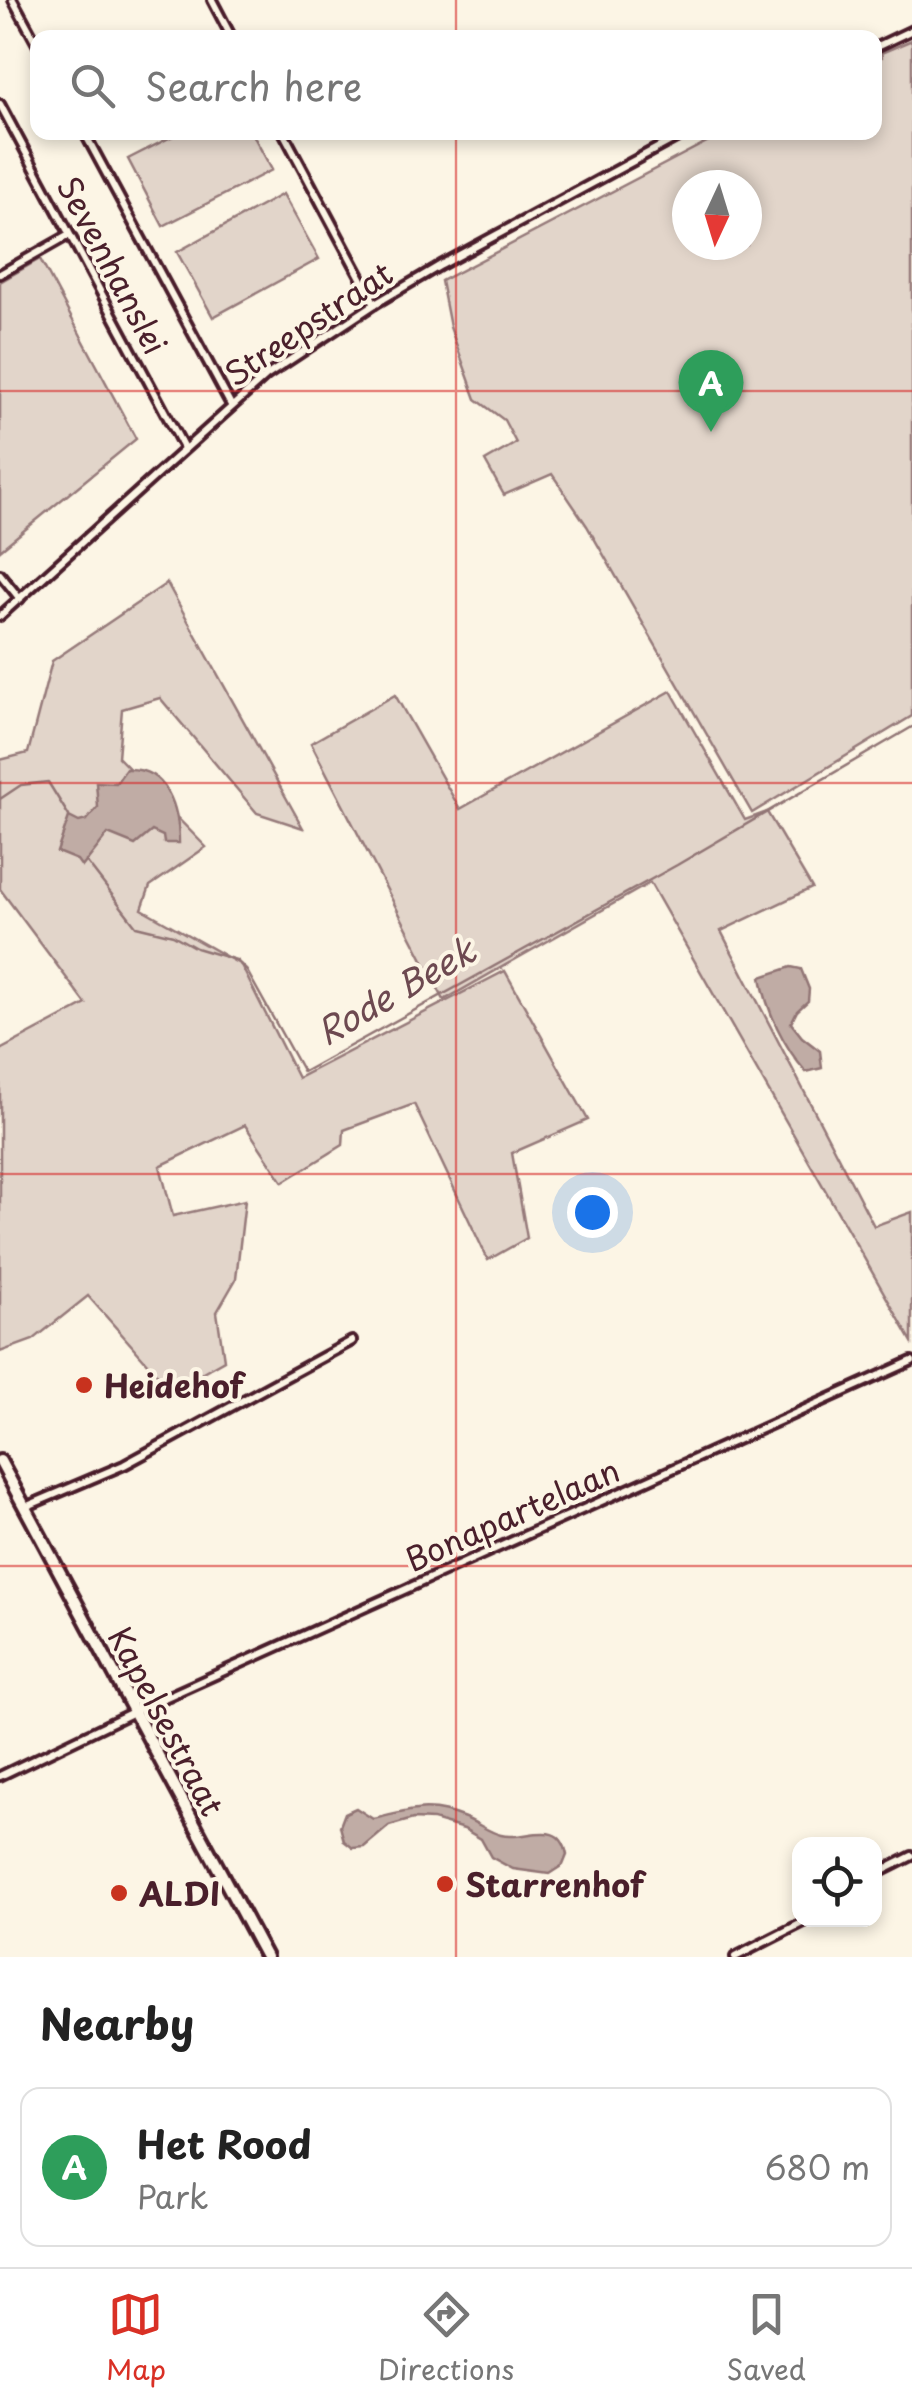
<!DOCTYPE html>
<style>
:root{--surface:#fff;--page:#f6f6f6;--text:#222;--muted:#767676;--line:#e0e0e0;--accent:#d93025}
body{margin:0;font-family:"Playpen Sans",sans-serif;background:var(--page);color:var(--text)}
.controls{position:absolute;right:30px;bottom:30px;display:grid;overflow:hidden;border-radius:20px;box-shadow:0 5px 15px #0003}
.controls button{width:90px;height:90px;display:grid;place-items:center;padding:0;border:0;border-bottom:2px solid var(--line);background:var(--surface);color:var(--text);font:50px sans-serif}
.compass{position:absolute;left:672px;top:170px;width:90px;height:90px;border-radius:50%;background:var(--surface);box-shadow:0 5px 15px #0003;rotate:184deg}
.you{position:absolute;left:592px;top:1212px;width:35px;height:35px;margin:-25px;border:8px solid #fff;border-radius:50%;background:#1a73e8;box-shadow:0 0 0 15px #1a73e833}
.badge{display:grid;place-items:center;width:65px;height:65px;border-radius:50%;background:var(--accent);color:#fff;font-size:32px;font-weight:700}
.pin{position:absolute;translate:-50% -82px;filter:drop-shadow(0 2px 5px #0008)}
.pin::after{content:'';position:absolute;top:52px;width:35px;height:30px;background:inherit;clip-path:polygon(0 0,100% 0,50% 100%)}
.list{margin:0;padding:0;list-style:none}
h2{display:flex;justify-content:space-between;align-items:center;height:130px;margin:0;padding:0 40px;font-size:42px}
h2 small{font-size:32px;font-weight:400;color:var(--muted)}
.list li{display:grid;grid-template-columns:65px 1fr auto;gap:30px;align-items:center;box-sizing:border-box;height:160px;margin:0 20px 20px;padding:0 20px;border:2px solid var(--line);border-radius:20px}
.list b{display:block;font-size:38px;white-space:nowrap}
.list p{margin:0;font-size:32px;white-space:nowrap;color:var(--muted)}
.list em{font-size:32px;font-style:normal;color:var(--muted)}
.icon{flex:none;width:55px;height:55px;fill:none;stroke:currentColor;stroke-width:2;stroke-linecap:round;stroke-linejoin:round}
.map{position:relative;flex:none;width:912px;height:1957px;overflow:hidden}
.search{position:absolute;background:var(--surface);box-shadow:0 5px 15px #0003;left:30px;right:30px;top:30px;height:110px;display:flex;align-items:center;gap:25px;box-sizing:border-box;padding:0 35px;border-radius:20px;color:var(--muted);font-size:38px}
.sheet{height:310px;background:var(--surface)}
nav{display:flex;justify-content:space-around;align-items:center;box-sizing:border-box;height:140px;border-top:2px solid var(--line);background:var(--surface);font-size:28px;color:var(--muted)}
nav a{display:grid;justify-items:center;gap:5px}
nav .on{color:var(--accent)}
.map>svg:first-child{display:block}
.green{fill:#e2d5ca;stroke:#967a7a;stroke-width:2.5;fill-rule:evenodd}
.water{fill:#c0aca5;stroke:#917474;stroke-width:2.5}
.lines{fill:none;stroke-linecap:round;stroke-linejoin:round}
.stream{stroke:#917474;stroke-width:2.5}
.minor-casing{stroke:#4a1f2b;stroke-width:14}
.primary-casing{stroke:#4a1f2b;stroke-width:18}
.minor{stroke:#fcf5e5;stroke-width:6}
.primary{stroke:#fcf5e5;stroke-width:10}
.grid{fill:none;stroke:#d62828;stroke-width:2.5;stroke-opacity:0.55}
.poi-dot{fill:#c8321e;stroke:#fcf5e5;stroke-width:4}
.labels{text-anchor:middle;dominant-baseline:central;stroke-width:8;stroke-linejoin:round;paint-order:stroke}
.street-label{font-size:32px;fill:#4a1f2b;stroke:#fcf5e5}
.poi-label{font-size:32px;font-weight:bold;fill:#4a1f2b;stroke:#fcf5e5;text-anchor:start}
.water-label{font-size:35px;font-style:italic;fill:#6d4950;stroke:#fcf5e5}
</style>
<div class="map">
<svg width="912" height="1957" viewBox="0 0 912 1957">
<rect width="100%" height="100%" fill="#fcf5e5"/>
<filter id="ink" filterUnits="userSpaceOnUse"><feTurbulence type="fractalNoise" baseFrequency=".01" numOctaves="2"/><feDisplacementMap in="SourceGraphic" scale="20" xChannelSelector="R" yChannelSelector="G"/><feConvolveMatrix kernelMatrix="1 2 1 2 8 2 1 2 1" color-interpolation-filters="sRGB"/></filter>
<g filter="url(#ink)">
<g class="green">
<path d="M 912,40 L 912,716 L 752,813 L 587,526 L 552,474 L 504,495 L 485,461 L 516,443 L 504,420 L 476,399 L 450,327 L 441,281 L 724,133 L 874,132 L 875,61 L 882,57 L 881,53 ZM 687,185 L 747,185 L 747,245 L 687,245 Z"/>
<polygon points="179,133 252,133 272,170 163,226 128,159"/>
<polygon points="283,194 319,259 213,317 177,252"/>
<polygon points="40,259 136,439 0,550 0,282"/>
<polygon points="167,583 303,828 257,813 160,698 122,709 118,757 206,847 150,886 142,909 241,965 298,1078 505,971 588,1120 512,1153 527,1238 488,1260 414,1104 344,1130 343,1145 283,1182 245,1125 160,1166 173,1216 245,1200 236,1279 217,1312 224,1360 171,1390 88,1296 33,1340 0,1352 0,1050 86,1004 0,889 0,760 28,753 52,661"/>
<polygon points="671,691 745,820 767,812 812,888 721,931 874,1226 912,1212 912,1342 650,883 444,1000 311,743 395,695 460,809"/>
</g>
<g class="water">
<path d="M 126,769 C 168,767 179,809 179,843 L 164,843 L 163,836 L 152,831 L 135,845 L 108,834 L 82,867 L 77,860 L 57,852 L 69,817 L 79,822 L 87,820 L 98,807 L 96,782 L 116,783 Z"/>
<path d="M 791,967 L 801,969 L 809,989 L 808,1001 L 797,1011 L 791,1023 L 802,1037 L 820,1051 L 822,1068 L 806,1072 C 784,1047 766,1010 761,977 Z"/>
<path d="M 356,1808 L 373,1819 C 410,1811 427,1802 465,1818 C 478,1823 488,1832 501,1835 C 524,1842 560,1816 567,1855 L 563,1865 L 549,1874 L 513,1869 L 491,1857 L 481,1839 L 464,1829 L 433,1820 L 413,1819 L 389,1826 L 364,1847 L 353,1848 L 344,1841 L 340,1826 L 345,1813 Z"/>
</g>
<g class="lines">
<g class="stream">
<polyline points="0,799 21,785 48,782 69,816"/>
<polyline points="86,861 136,926 173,935 196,948 236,960 247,971 303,1072 677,865 912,727"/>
</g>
<g class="minor-casing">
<g id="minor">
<polyline points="13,0 38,46"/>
<polyline points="212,0 232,38"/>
<polyline points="874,48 912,30"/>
<polyline points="0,104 184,448"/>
<polyline points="84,132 231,405"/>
<polyline points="283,132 375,304"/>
<polyline points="0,274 69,235"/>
<polyline points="0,574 20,599"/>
<polyline points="0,616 266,376 375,304 441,265 687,132"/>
<polyline points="25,1507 124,1465 352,1341"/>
<polyline points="0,1776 133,1712 912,1361"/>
<polyline points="874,1875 912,1856"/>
<polyline points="735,1957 808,1920"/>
</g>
</g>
<g class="primary-casing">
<polyline id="primary" points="0,1461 266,1957"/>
</g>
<use href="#minor" class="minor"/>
<use href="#primary" class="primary"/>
</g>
</g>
<path class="grid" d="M 456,0 L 456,38M 456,132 L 456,1957M 0,391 L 912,391M 0,783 L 912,783M 0,1174 L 912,1174M 0,1566 L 912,1566"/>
<g class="poi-dot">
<circle cx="84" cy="1385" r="10"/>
<circle cx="445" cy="1884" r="10"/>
<circle cx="119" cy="1893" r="10"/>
</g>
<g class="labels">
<g class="street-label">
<text transform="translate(113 265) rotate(62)">Sevenhanslei</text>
<text transform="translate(308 323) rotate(-34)">Streepstraat</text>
<text transform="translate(512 1514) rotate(-24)">Bonapartelaan</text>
<text transform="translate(167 1721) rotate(62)">Kapelsestraat</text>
</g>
<g class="poi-label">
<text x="104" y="1385">Heidehof</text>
<text x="465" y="1884">Starrenhof</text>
<text x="139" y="1893">ALDI</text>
</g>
<g class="water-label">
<text transform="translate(395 990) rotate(-30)">Rode Beek</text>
</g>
</g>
</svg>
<div class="controls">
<button><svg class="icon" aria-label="locate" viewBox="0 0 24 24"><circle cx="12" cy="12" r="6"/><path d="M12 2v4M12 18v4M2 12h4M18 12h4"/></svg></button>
</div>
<svg class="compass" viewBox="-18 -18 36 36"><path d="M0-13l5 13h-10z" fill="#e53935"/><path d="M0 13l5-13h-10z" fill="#767676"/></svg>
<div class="you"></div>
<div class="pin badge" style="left:711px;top:432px;background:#2e9e5b">A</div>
<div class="search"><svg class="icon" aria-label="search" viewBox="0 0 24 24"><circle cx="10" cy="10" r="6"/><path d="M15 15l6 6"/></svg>Search here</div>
</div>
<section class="sheet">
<h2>Nearby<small></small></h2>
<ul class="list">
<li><span class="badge" style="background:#2e9e5b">A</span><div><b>Het Rood</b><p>Park</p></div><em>680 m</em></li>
</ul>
</section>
<nav>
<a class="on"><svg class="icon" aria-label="map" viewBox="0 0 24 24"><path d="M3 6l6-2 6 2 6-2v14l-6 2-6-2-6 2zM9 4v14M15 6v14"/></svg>Map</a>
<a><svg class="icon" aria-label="directions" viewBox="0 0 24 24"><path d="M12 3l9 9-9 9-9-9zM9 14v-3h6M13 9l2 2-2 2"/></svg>Directions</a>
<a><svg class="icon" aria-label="saved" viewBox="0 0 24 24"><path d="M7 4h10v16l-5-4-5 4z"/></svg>Saved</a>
</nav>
